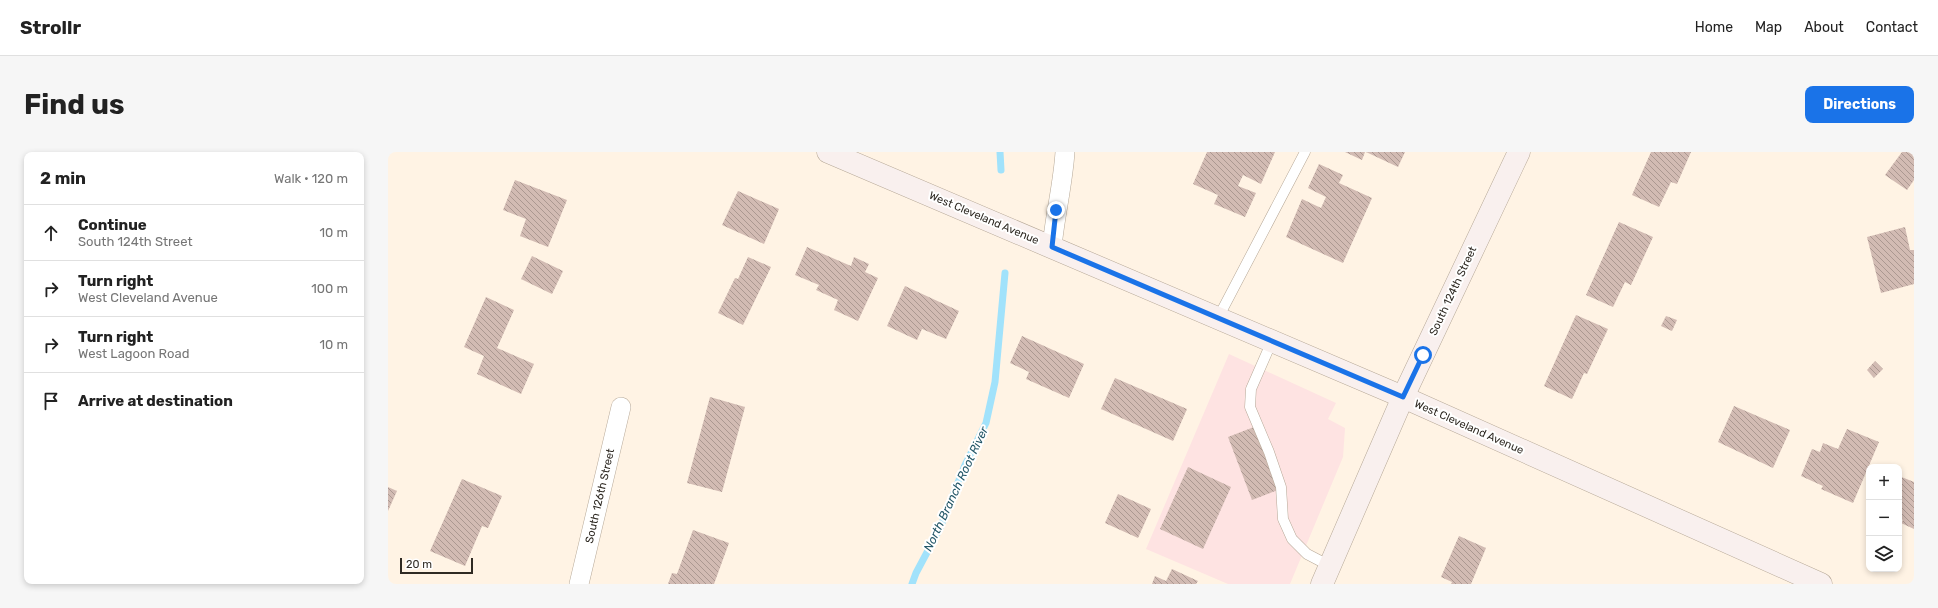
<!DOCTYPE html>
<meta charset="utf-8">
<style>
:root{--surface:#fff;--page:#f6f6f6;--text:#222;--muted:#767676;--line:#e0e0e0;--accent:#1a73e8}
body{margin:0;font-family:Rubik,sans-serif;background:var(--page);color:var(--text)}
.controls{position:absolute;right:12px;bottom:12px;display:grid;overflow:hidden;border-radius:8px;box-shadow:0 2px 6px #0003}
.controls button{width:36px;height:36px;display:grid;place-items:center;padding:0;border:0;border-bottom:1px solid var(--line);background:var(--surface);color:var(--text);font:20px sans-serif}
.scale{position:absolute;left:12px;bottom:10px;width:73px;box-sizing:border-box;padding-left:4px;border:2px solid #2f2a23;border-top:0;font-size:11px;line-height:14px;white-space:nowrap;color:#2f2a23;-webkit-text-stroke:3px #fff;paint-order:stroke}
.stop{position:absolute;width:12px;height:12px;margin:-9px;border:3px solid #1a73e8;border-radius:50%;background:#fff}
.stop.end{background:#1a73e8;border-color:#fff;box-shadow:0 1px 4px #0008}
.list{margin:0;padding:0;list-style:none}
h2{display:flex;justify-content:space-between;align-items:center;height:52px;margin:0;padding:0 16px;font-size:17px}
h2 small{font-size:13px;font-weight:400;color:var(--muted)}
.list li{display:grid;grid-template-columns:26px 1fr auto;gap:12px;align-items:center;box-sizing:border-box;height:56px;padding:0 16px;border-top:1px solid var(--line)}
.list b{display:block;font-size:15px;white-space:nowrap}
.list p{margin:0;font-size:13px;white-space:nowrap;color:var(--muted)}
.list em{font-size:13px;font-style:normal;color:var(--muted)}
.icon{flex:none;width:22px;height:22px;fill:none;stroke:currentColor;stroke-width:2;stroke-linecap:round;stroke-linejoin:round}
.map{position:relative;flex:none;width:1526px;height:432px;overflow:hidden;border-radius:8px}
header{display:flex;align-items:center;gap:24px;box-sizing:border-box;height:56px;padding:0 20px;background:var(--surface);border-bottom:1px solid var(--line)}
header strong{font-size:19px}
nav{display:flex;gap:22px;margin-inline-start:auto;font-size:14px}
.intro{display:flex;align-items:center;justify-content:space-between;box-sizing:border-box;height:96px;padding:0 24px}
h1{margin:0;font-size:28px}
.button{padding:10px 18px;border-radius:8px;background:var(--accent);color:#fff;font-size:14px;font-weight:700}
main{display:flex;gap:24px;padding:0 24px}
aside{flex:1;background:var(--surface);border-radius:8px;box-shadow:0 2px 6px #0003}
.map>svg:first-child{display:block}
.commercial{fill:#fee3e2}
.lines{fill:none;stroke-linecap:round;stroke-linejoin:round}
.stream{stroke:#a1e2fb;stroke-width:7}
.building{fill:url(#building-back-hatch)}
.lane-casing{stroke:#b6a897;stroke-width:11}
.street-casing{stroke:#b6a897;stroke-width:20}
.secondary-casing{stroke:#b6a897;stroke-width:23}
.lane{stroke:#fff;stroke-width:10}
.street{stroke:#fff;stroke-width:19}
.secondary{stroke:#f9f0ee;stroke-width:22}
.route{stroke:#1a73e8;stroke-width:5}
.labels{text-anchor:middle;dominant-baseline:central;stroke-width:4;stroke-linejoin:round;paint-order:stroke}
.street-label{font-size:11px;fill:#2f2a23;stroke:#fff}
.water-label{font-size:12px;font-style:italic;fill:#245768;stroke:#fff}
</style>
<header>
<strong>Strollr</strong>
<nav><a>Home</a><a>Map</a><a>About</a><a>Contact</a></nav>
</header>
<div class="intro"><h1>Find us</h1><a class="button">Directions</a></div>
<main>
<aside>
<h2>2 min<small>Walk · 120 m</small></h2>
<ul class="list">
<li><svg class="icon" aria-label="ahead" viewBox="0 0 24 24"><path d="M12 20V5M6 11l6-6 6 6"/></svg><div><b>Continue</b><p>South 124th Street</p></div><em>10 m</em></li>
<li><svg class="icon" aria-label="right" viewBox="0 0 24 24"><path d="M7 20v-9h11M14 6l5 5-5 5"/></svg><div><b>Turn right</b><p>West Cleveland Avenue</p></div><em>100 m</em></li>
<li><svg class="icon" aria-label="right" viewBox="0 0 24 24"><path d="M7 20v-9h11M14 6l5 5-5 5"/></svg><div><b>Turn right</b><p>West Lagoon Road</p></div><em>10 m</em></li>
<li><svg class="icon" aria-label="arrive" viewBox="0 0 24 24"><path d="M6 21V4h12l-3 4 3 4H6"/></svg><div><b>Arrive at destination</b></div></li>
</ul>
</aside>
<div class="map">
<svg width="1526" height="432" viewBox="0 0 1526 432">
<defs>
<pattern id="building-back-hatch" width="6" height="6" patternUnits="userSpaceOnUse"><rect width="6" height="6" fill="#d2bbb3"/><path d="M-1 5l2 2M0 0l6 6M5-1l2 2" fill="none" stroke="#ab9891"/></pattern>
</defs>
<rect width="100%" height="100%" fill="#fff3e4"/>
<polygon class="commercial" points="841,202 948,251 940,267 957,276 955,305 902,432 840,432 758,397"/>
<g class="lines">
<g class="stream">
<polyline points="612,0 613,18"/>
<polyline points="524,432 528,421 552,376 577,313 598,271 607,230 617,121"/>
</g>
</g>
<g class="building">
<polygon points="819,0 887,0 873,32 855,23 850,34 868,41 857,65 826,52 830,43 805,32"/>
<polygon points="957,0 977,0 974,8"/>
<polygon points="978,0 1017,0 1010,15"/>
<polygon points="1263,0 1303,0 1289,32 1283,30 1271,55 1244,43"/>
<polygon points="1514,0 1526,0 1526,28 1519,38 1497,23"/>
<polygon points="931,12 955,23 951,31 984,46 955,111 898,85 914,47 933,56 938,45 920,36"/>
<polygon points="127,28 179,48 160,95 132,84 138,67 115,58"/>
<polygon points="350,39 391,57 376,92 334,73"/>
<polygon points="1231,70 1265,85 1243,133 1237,130 1225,155 1198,143"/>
<polygon points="1517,75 1522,98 1526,98 1526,132 1493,141 1479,85"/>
<polygon points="419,95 463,114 466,105 481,112 477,120 490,126 470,169 446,158 450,148 428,138 431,133 407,123"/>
<polygon points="144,104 175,119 164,142 133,127"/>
<polygon points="360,105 383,115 355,173 330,161 347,126 350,127"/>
<polygon points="517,134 571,159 558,187 534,177 529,188 499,174"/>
<polygon points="98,145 126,158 109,196 146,212 133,242 89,222 96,204 76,195"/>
<polygon points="1188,163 1220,177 1199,222 1196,221 1184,247 1156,234"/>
<polygon points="1278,164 1289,168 1284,179 1273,174"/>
<polygon points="634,184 696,212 681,246 638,227 641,220 622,211"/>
<polygon points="1487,209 1495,217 1486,226 1479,218"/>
<polygon points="727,226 799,257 785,289 713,257"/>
<polygon points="322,245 357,255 334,340 299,331"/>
<polygon points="1346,254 1402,278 1385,316 1330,290"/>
<polygon points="866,275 890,338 864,348 840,285"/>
<polygon points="1459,277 1491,290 1465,351 1433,337 1435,334 1413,324 1424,297 1432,300 1435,291 1450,297"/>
<polygon points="800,315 843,335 815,397 772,377"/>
<polygon points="1511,324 1526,330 1526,377 1513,371 1515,368 1511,366"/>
<polygon points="74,327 114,344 100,376 94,374 77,414 42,399"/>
<polygon points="0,335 9,339 0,359"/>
<polygon points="730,342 763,357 750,386 717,371"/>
<polygon points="305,378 341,391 326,432 280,432 284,421 289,422"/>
<polygon points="1071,384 1098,396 1083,432 1063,432 1064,430 1053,425"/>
<polygon points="784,417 810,429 808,432 764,432 767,424 778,429"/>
</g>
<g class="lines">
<g class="lane-casing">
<g id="lane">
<polyline points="830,166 917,0"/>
<polyline points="884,189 863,237 862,255 881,300 893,335 895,367 904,387 919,402 942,414"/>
</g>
</g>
<g class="street-casing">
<g id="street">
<path d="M 664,95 C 667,63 675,32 677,0"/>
<polyline points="191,432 233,255"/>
</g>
</g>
<g class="secondary-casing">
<g id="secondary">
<polyline points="440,0 1015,245 1433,432"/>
<polyline points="934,432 1015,245 1131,0"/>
</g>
</g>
<use href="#lane" class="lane"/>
<use href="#street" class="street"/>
<use href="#secondary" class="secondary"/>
</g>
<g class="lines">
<polyline class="route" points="668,58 664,95 1015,245 1035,203"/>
</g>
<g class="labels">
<g class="street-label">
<text transform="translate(596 66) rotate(23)">West Cleveland Avenue</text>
<text transform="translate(1065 139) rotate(-65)">South 124th Street</text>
<text transform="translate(1081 275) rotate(24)">West Cleveland Avenue</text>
<text transform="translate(212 344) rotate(-77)">South 126th Street</text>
</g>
<g class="water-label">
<text transform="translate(568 337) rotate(-65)">North Branch Root River</text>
</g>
</g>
</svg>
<div class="controls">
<button>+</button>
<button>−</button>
<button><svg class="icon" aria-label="layers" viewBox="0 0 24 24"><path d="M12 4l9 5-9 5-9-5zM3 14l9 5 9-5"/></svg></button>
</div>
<div class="scale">20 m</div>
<div class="stop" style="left:1035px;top:203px"></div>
<div class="stop end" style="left:668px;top:58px"></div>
</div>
</main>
